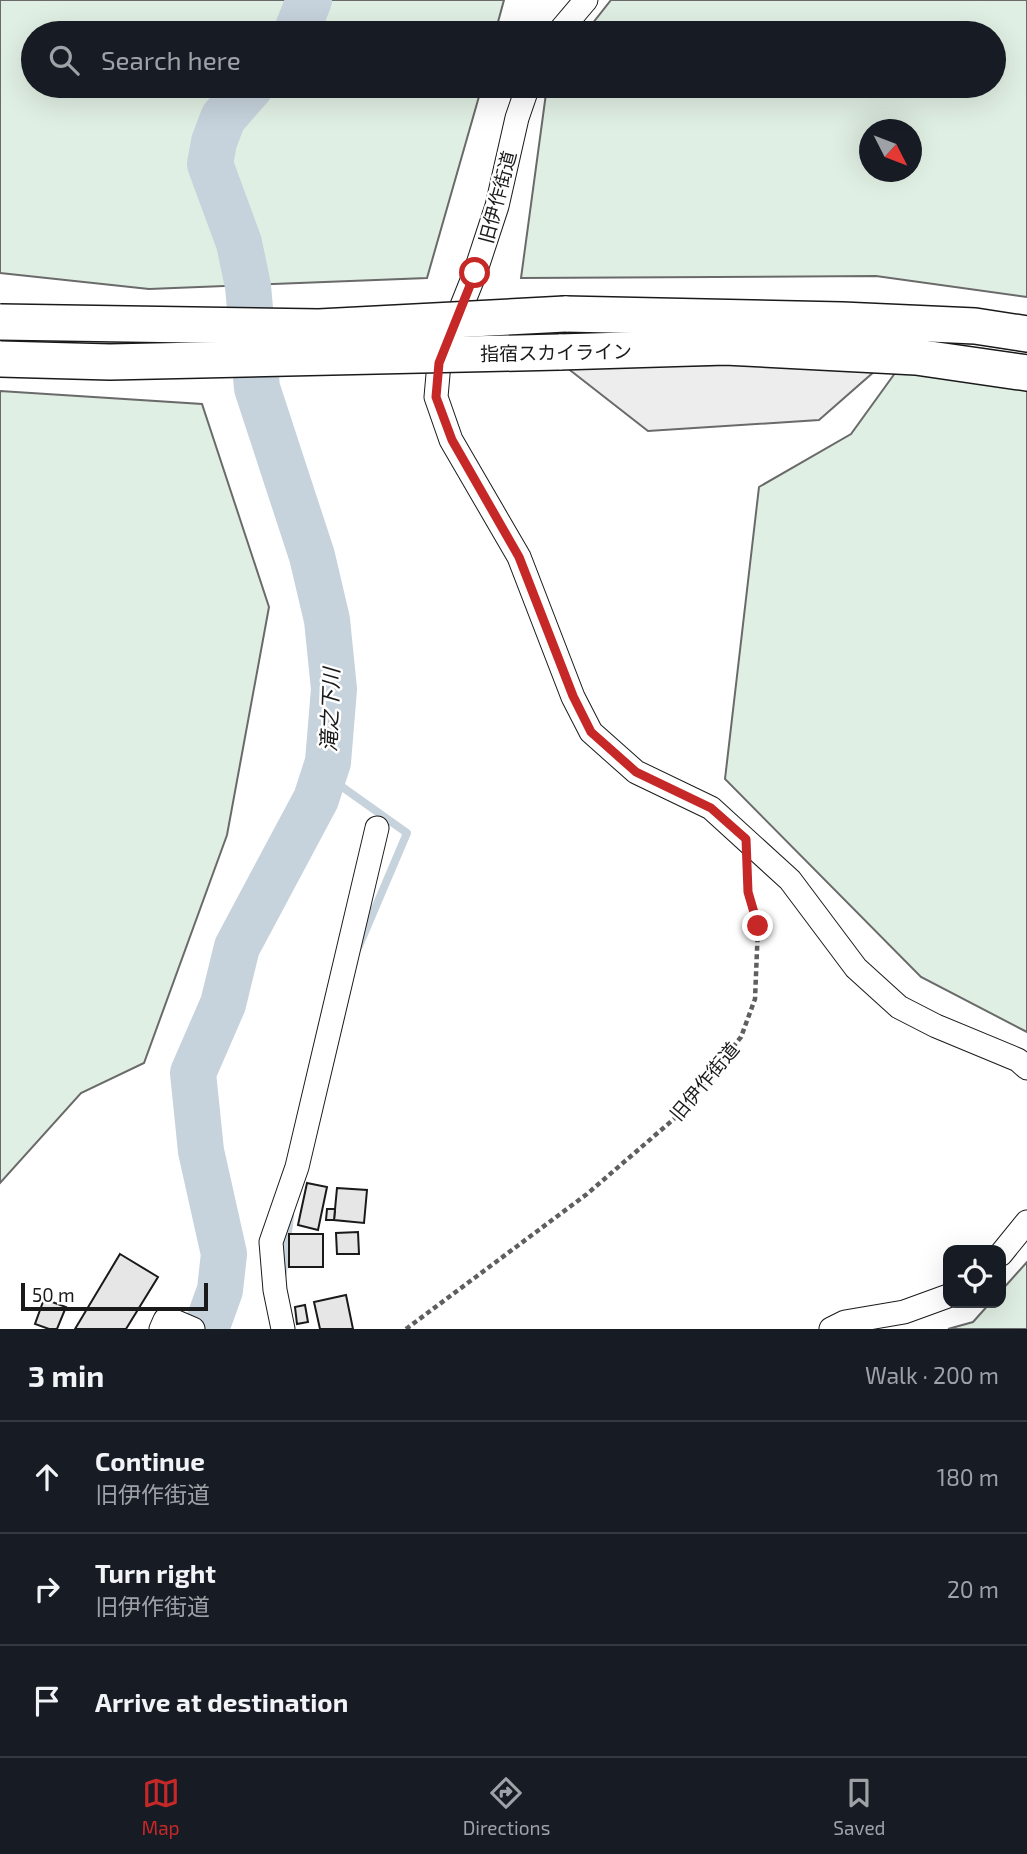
<!DOCTYPE html>
<meta charset="utf-8">
<style>
:root{--surface:#171b24;--page:#20242c;--text:#f1f3f6;--muted:#9ea1a6;--line:#363941;--accent:#c62828}
body{margin:0;font-family:"Exo 2","Noto Sans JP",sans-serif;background:var(--page);color:var(--text)}
.controls{position:absolute;right:21px;bottom:21px;display:grid;overflow:hidden;border-radius:14px;box-shadow:0 7px 28px #0002}
.controls button{width:63px;height:63px;display:grid;place-items:center;padding:0;border:0;border-bottom:2px solid var(--line);background:var(--surface);color:var(--text);font:35px sans-serif}
.compass{position:absolute;left:859px;top:119px;width:63px;height:63px;border-radius:50%;background:var(--surface);box-shadow:0 7px 28px #0002;rotate:132deg}
.scale{position:absolute;left:21px;bottom:18px;width:187px;box-sizing:border-box;padding-left:7px;border:4px solid #1a1a1a;border-top:0;font-size:19px;line-height:24px;white-space:nowrap;color:#1a1a1a;-webkit-text-stroke:5px #fff;paint-order:stroke}
.stop{position:absolute;width:21px;height:21px;margin:-16px;border:5px solid #c62828;border-radius:50%;background:#fff}
.stop.end{background:#c62828;border-color:#fff;box-shadow:0 2px 7px #0008}
.list{margin:0;padding:0;list-style:none}
h2{display:flex;justify-content:space-between;align-items:center;height:91px;margin:0;padding:0 28px;font-size:30px}
h2 small{font-size:23px;font-weight:400;color:var(--muted)}
.list li{display:grid;grid-template-columns:46px 1fr auto;gap:21px;align-items:center;box-sizing:border-box;height:112px;padding:0 28px;border-top:2px solid var(--line)}
.list b{display:block;font-size:26px;white-space:nowrap}
.list p{margin:0;font-size:23px;white-space:nowrap;color:var(--muted)}
.list em{font-size:23px;font-style:normal;color:var(--muted)}
.icon{flex:none;width:38px;height:38px;fill:none;stroke:currentColor;stroke-width:2;stroke-linecap:round;stroke-linejoin:round}
.map{position:relative;flex:none;width:1027px;height:1329px;overflow:hidden}
.search{position:absolute;background:var(--surface);box-shadow:0 7px 28px #0002;left:21px;right:21px;top:21px;height:77px;display:flex;align-items:center;gap:18px;box-sizing:border-box;padding:0 24px;border-radius:38px;color:var(--muted);font-size:26px}
.sheet{height:427px;background:var(--surface)}
nav{display:flex;justify-content:space-around;align-items:center;box-sizing:border-box;height:98px;border-top:2px solid var(--line);background:var(--surface);font-size:19px;color:var(--muted)}
nav a{display:grid;justify-items:center;gap:4px}
nav .on{color:var(--accent)}
.map>svg:first-child{display:block}
.green{fill:#e0efe3;stroke:#6a6a6a;stroke-width:2;fill-rule:evenodd}
.parking{fill:#ededed;stroke:#6a6a6a;stroke-width:2}
.lines{fill:none;stroke-linecap:round;stroke-linejoin:round}
.stream{stroke:#c6d2dc;stroke-width:8}
.river{stroke:#c6d2dc;stroke-width:46}
.building{fill:#e6e6e6;stroke:#1a1a1a;stroke-width:2}
.street-casing{stroke:#1a1a1a;stroke-width:25}
.primary-casing{stroke:#1a1a1a;stroke-width:38}
.path{stroke:#5f5f5f;stroke-width:4.5;stroke-dasharray:5 3.5;stroke-linecap:butt}
.street{stroke:#fff;stroke-width:23}
.primary{stroke:#fff;stroke-width:35}
.primary-bridge-casing{stroke:#1a1a1a;stroke-width:38;stroke-linecap:butt}
.primary-bridge{stroke:#fff;stroke-width:35}
.route{stroke:#c62828;stroke-width:9}
.labels{text-anchor:middle;dominant-baseline:central;stroke-width:5;stroke-linejoin:round;paint-order:stroke}
.street-label{font-size:19px;fill:#1a1a1a;stroke:#fff}
.water-label{font-size:21px;font-style:italic;fill:#1a1a1a;stroke:#fff}
</style>
<div class="map">
<svg width="1027" height="1329" viewBox="0 0 1027 1329">
<rect width="100%" height="100%" fill="#fff"/>
<g class="green">
<polygon points="0,0 504,0 495,33 33,33 33,86 482,86 427,278 149,289 0,273"/>
<path d="M 611,0 L 1027,0 L 1027,297 L 876,276 L 521,278 L 547,86 L 994,86 L 994,33 L 585,33 ZM 870,130 L 912,130 L 912,172 L 870,172 Z"/>
<polygon points="898,369 1027,378 1027,1032 921,977 725,779 759,487 851,434"/>
<polygon points="0,391 202,404 269,607 227,835 144,1063 81,1093 0,1183"/>
<polygon points="1027,1262 1027,1329 948,1329 973,1322 990,1303 1001,1303 1001,1291"/>
</g>
<polygon class="parking" points="793,364 876,370 819,420 648,431 566,367"/>
<g class="lines">
<g class="stream">
<polyline points="324,774 407,833 359,946"/>
<polyline points="283,1273 290,1216"/>
</g>
<g class="river">
<polyline points="296,33 309,0"/>
<polyline points="206,1329 220,1290 224,1254 201,1151 193,1073 223,1004 237,947 316,799 328,762 334,689 327,620 312,556 257,388 248,286 239,243 210,164 214,142 223,118 251,86"/>
</g>
</g>
<g class="building">
<polygon points="307,1183 327,1187 318,1230 298,1225"/>
<polygon points="337,1188 367,1190 364,1223 334,1220"/>
<polygon points="327,1209 335,1209 334,1220 326,1220"/>
<polygon points="358,1232 359,1254 337,1254 336,1233"/>
<rect x="289" y="1234" width="34" height="33"/>
<polygon points="120,1254 158,1277 126,1329 75,1329"/>
<polygon points="346,1295 353,1329 320,1329 314,1302"/>
<polygon points="44,1299 66,1307 57,1329 49,1329 35,1324"/>
<polygon points="305,1305 308,1322 297,1324 295,1307"/>
</g>
<g class="lines">
<g class="street-casing">
<g id="street">
<polyline points="558,33 586,0"/>
<polyline points="528,86 517,118 497,206 475,273 439,363 436,397 451,440 519,557 573,697 591,732 636,772 711,808 790,880 856,968 899,1007 936,1026 1018,1060 1027,1068"/>
<polyline points="1001,1254 1027,1222"/>
<polyline points="161,1329 165,1320 172,1320 193,1329"/>
<polyline points="283,1329 275,1290 271,1242 297,1167 377,828"/>
<polyline points="831,1329 845,1322 904,1312 948,1296"/>
</g>
</g>
<g class="primary-casing">
<g id="primary">
<polyline points="565,314 842,320 975,326 1027,334"/>
<polyline points="559,352 725,347 916,357 1027,373"/>
</g>
</g>
<polyline class="path" points="406,1329 587,1194 682,1112 741,1037 755,999 758,926 748,892 747,872"/>
<use href="#street" class="street"/>
<use href="#primary" class="primary"/>
<g class="primary-bridge-casing">
<g id="primary-bridge">
<polyline points="0,322 319,327 565,314"/>
<polyline points="0,359 110,362 559,352"/>
</g>
</g>
<use href="#primary-bridge" class="primary-bridge"/>
</g>
<g class="lines">
<polyline class="route" points="475,273 439,363 436,397 452,440 519,557 573,696 591,732 636,772 711,808 746,839 748,892 758,926"/>
</g>
<g class="labels">
<g class="street-label">
<text transform="translate(497 197) rotate(-75)">旧伊作街道</text>
<text transform="translate(556 352) rotate(-1)">指宿スカイライン</text>
<text transform="translate(704 1081) rotate(-50)">旧伊作街道</text>
</g>
<g class="water-label">
<text transform="translate(329 710) rotate(-88)">滝之下川</text>
</g>
</g>
</svg>
<div class="controls">
<button><svg class="icon" aria-label="locate" viewBox="0 0 24 24"><circle cx="12" cy="12" r="6"/><path d="M12 2v4M12 18v4M2 12h4M18 12h4"/></svg></button>
</div>
<svg class="compass" viewBox="-18 -18 36 36"><path d="M0-13l5 13h-10z" fill="#e53935"/><path d="M0 13l5-13h-10z" fill="#9ea1a6"/></svg>
<div class="scale">50 m</div>
<div class="stop" style="left:475px;top:273px"></div>
<div class="stop end" style="left:758px;top:926px"></div>
<div class="search"><svg class="icon" aria-label="search" viewBox="0 0 24 24"><circle cx="10" cy="10" r="6"/><path d="M15 15l6 6"/></svg>Search here</div>
</div>
<section class="sheet">
<h2>3 min<small>Walk · 200 m</small></h2>
<ul class="list">
<li><svg class="icon" aria-label="ahead" viewBox="0 0 24 24"><path d="M12 20V5M6 11l6-6 6 6"/></svg><div><b>Continue</b><p>旧伊作街道</p></div><em>180 m</em></li>
<li><svg class="icon" aria-label="right" viewBox="0 0 24 24"><path d="M7 20v-9h11M14 6l5 5-5 5"/></svg><div><b>Turn right</b><p>旧伊作街道</p></div><em>20 m</em></li>
<li><svg class="icon" aria-label="arrive" viewBox="0 0 24 24"><path d="M6 21V4h12l-3 4 3 4H6"/></svg><div><b>Arrive at destination</b></div></li>
</ul>
</section>
<nav>
<a class="on"><svg class="icon" aria-label="map" viewBox="0 0 24 24"><path d="M3 6l6-2 6 2 6-2v14l-6 2-6-2-6 2zM9 4v14M15 6v14"/></svg>Map</a>
<a><svg class="icon" aria-label="directions" viewBox="0 0 24 24"><path d="M12 3l9 9-9 9-9-9zM9 14v-3h6M13 9l2 2-2 2"/></svg>Directions</a>
<a><svg class="icon" aria-label="saved" viewBox="0 0 24 24"><path d="M7 4h10v16l-5-4-5 4z"/></svg>Saved</a>
</nav>
